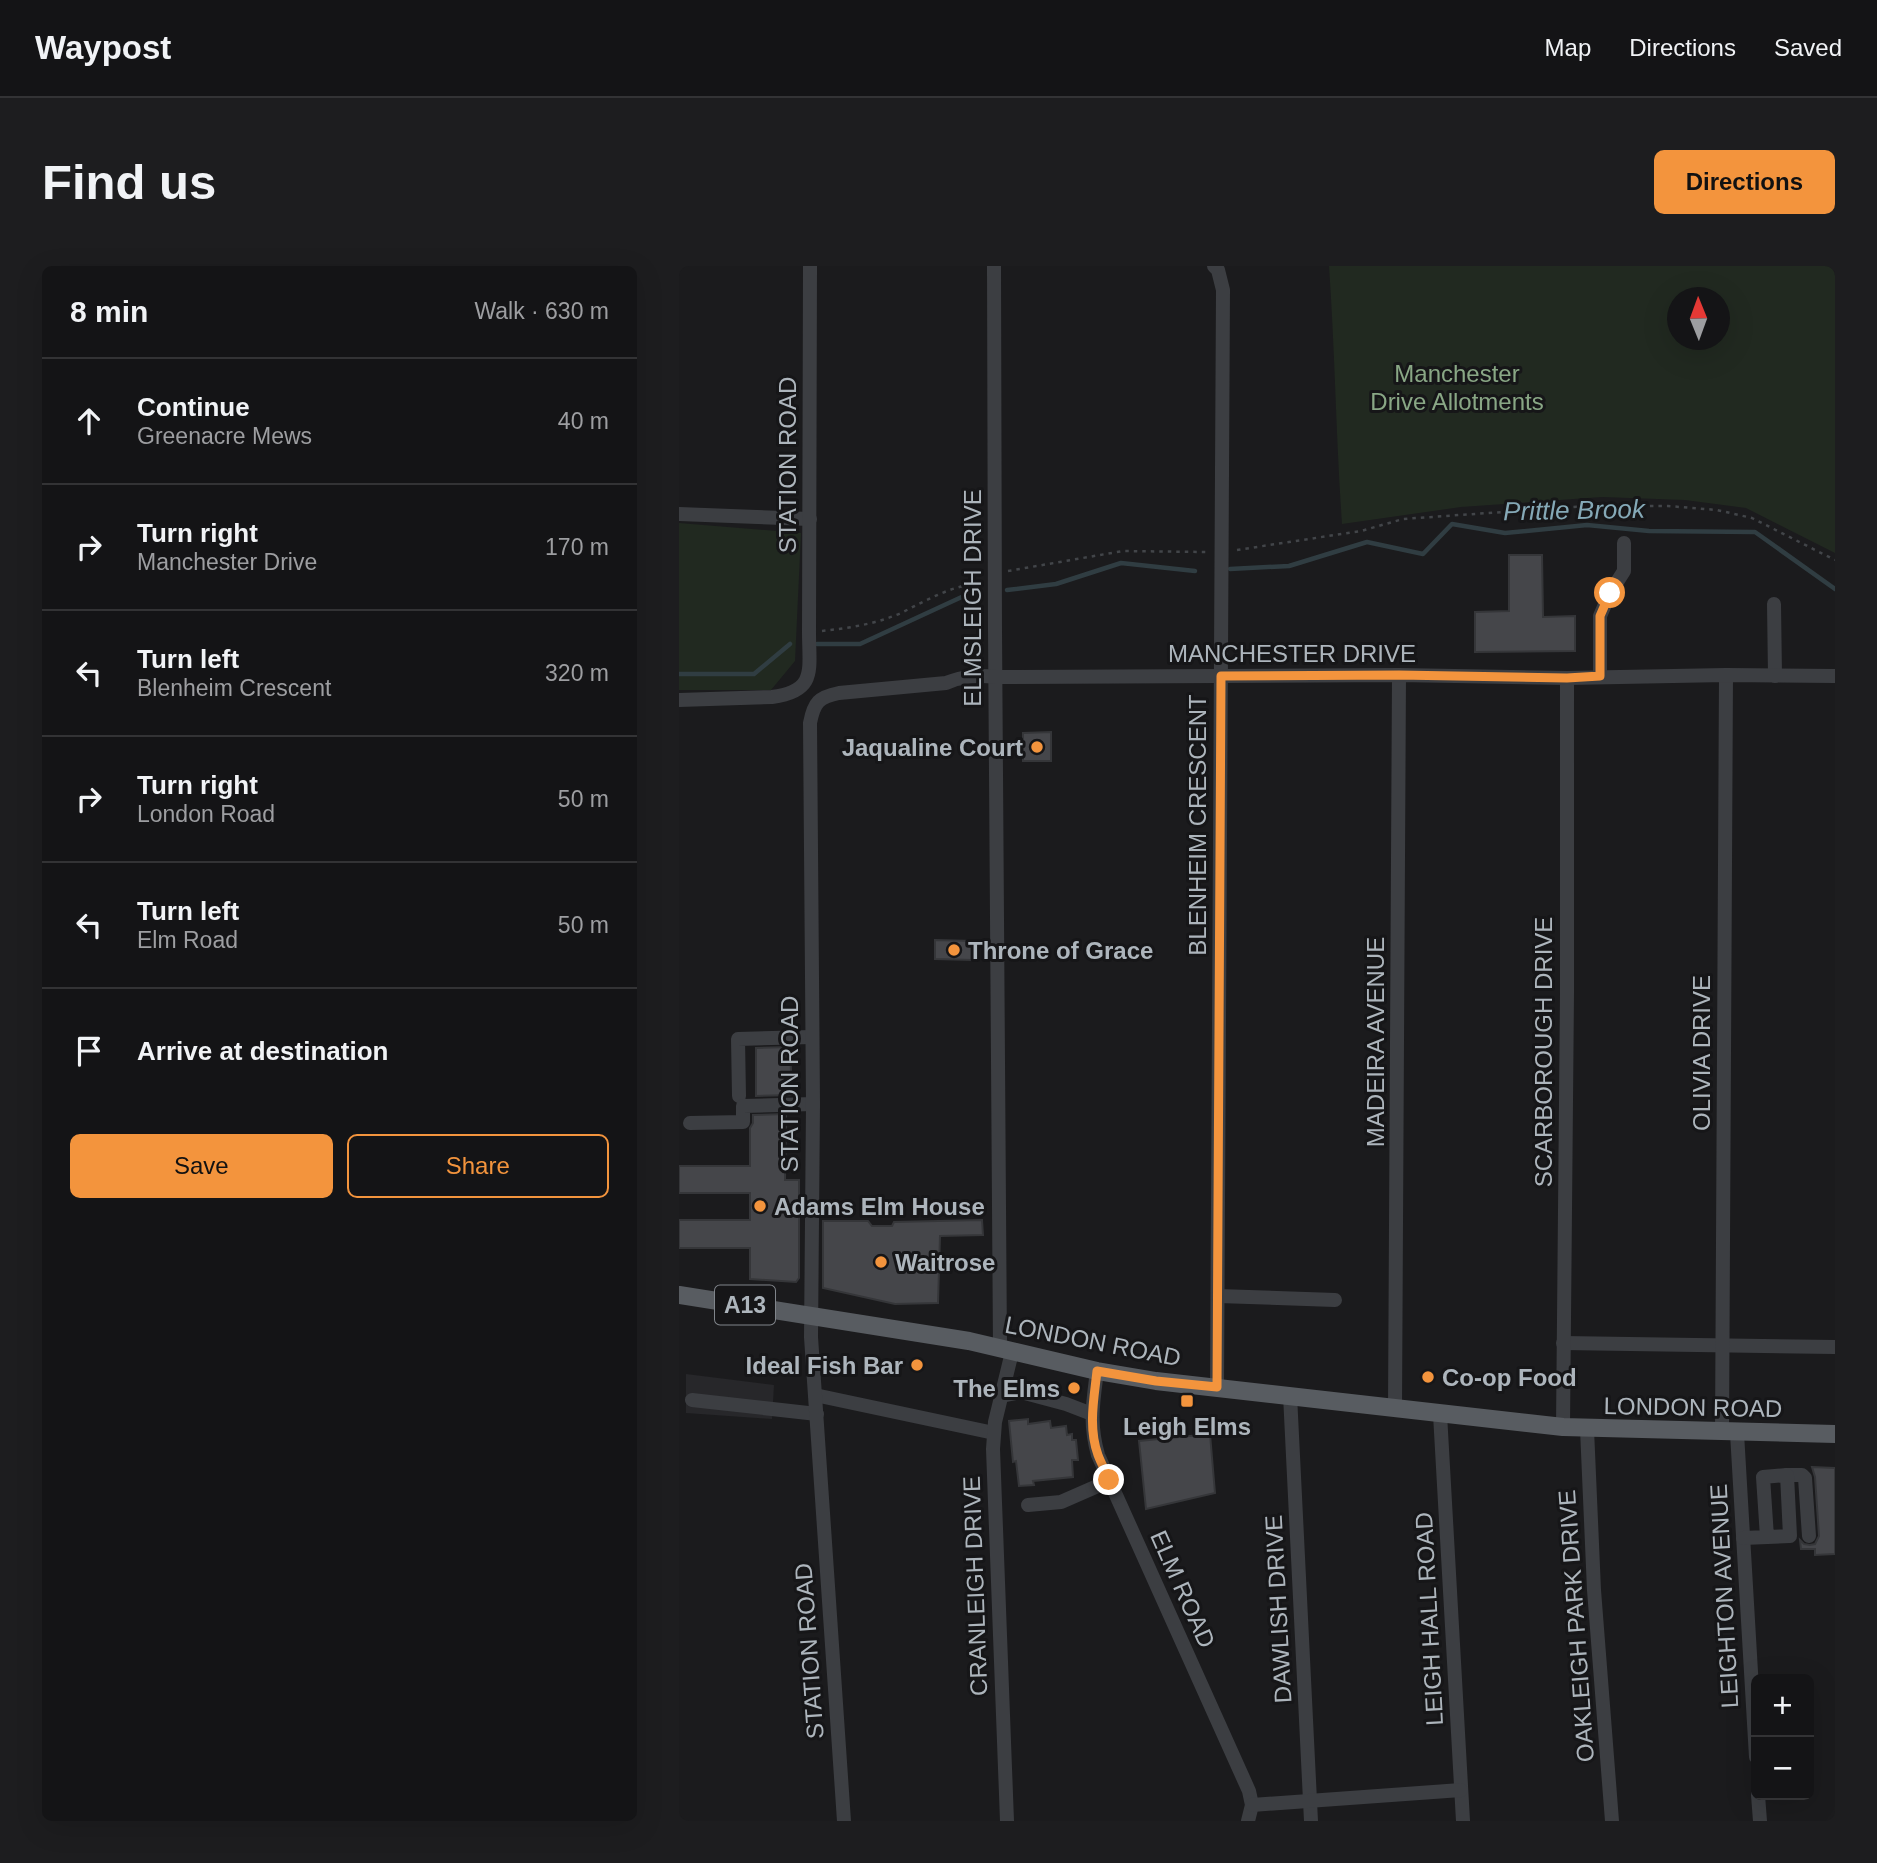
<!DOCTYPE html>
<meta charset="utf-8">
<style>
:root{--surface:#141416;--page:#1d1d1f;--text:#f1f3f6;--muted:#9d9ea1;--line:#333335;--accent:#f3943d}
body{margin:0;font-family:Helvetica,sans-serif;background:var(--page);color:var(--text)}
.controls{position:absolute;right:21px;bottom:21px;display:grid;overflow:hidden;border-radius:10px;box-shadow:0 7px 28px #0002}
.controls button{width:63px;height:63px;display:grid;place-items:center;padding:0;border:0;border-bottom:2px solid var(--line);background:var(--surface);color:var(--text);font:35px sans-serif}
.compass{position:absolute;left:988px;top:21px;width:63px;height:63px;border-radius:50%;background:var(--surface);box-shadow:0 7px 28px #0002;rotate:359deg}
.stop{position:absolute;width:21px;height:21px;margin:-16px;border:5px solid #f3943d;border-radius:50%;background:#fff}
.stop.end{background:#f3943d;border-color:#fff;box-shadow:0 2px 7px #0008}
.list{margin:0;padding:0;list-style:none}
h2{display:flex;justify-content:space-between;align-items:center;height:91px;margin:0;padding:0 28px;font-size:30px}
h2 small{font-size:23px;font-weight:400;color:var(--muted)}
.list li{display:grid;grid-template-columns:46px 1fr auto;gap:21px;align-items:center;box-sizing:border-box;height:126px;padding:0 28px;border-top:2px solid var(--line)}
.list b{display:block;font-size:26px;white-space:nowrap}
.list p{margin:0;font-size:23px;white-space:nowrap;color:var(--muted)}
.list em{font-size:23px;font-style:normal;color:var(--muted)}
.actions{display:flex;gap:14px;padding:21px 28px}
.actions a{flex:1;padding:16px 0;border:2px solid var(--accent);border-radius:10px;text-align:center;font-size:24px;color:var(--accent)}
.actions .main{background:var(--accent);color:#111}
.icon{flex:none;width:38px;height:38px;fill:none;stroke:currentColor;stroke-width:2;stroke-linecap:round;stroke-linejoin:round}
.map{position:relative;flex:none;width:1156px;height:1555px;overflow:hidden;border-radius:10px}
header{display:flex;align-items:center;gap:42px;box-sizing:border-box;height:98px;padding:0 35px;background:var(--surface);border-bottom:2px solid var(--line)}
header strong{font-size:33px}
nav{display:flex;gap:38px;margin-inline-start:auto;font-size:24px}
.intro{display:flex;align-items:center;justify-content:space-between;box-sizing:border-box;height:168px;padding:0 42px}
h1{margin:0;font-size:49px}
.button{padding:18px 32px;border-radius:10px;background:var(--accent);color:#111;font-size:24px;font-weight:700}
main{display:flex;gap:42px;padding:0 42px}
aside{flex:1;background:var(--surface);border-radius:10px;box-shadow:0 7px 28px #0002}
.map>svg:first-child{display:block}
.built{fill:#27272a}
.green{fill:#212920;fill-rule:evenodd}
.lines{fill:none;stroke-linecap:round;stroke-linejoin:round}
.stream{stroke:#303d42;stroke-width:4.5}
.building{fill:#45464a;stroke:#353639;stroke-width:2}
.path{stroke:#424549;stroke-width:2.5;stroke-dasharray:3.5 5;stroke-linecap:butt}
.minor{stroke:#3c3e42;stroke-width:14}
.major{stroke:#585c61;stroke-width:18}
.route{stroke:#f3943d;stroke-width:9}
.poi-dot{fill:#f3943d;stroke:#161618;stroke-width:2.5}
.labels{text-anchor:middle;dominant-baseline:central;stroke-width:6;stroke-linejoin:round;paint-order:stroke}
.shield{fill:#161618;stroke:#80858b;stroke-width:2}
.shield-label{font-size:23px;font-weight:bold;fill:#adb5bc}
.park-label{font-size:24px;fill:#89a785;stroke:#161618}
.street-label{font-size:24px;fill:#adb5bc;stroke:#161618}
.poi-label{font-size:24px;font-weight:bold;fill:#adb5bc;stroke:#161618;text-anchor:start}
.water-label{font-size:26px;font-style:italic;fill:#85a9b7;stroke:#161618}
</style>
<header>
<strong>Waypost</strong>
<nav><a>Map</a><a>Directions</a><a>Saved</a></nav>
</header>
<div class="intro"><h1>Find us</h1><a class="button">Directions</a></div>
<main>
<aside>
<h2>8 min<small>Walk · 630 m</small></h2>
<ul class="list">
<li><svg class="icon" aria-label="ahead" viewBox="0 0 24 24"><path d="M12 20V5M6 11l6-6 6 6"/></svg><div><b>Continue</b><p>Greenacre Mews</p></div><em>40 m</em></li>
<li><svg class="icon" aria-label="right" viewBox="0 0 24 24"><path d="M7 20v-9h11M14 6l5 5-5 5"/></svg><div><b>Turn right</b><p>Manchester Drive</p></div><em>170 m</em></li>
<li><svg class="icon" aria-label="left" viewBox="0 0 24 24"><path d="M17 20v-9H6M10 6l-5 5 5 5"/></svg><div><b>Turn left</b><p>Blenheim Crescent</p></div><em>320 m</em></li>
<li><svg class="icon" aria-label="right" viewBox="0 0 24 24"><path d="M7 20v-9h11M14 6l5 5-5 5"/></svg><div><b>Turn right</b><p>London Road</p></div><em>50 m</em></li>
<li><svg class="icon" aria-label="left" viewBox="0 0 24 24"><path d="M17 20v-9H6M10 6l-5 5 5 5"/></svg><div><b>Turn left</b><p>Elm Road</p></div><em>50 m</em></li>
<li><svg class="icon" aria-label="arrive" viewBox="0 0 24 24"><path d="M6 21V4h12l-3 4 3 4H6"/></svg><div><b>Arrive at destination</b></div></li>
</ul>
<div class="actions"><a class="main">Save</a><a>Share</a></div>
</aside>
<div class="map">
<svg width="1156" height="1555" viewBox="0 0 1156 1555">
<rect width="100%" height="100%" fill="#1b1b1d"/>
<polygon class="built" points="7,1108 95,1119 93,1153 7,1147"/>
<g class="green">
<path d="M 650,0 L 1156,0 L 1156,287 L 1067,242 L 1006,234 L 923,231 L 782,241 L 663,258 C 657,172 656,86 650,0 ZM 999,32 L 1041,32 L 1041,74 L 999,74 Z"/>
<polygon points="0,257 122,267 116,395 92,424 0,424"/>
</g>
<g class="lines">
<g class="stream">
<polyline points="551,303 610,300 688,276 744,288 773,258 826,267 908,259 970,265 1076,266 1156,323"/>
<polyline points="328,324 377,318 442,297 516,305"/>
<polyline points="138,378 181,378 287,329"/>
<polyline points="0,408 75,408 111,378"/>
</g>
</g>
<g class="building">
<polygon points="830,289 863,289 864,351 896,350 896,385 796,386 796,346 830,345"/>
<polygon points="372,466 372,495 344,495 344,467"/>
<polygon points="256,674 294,675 294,694 256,693"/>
<polygon points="111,781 113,829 77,830 77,782"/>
<polygon points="107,848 106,914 120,914 120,1012 117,1016 71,1013 71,982 0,982 0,954 71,954 71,927 0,927 0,900 71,900 71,862 74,857 74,849"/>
<polygon points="303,954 304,969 261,970 259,1037 216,1038 144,1022 144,955 189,955 193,960 213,960 215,956"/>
<polygon points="349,1153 349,1158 371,1155 372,1162 387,1160 388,1169 393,1168 393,1174 397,1174 399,1194 393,1194 394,1211 354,1215 355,1219 340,1220 337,1195 334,1196 330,1155"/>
<polygon points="531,1168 536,1227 467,1243 460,1175"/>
<polygon points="1133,1201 1156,1202 1156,1288 1136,1289 1136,1283 1122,1283 1121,1274 1125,1278 1131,1279 1136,1278 1140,1270 1136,1211"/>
</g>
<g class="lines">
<g class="path">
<polyline points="558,284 682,265 724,253 909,240 989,240 1038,244 1073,252 1156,294"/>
<polyline points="329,305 444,285 527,286"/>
<path d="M 143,365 C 170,362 197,358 222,347 C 248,334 273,319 303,317"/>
</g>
<g class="minor">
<polyline points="315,0 316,364 321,1083"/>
<polyline points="535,0 539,4 544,24 538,1121"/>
<polyline points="0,248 131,253"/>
<polyline points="1095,338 1096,410"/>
<polyline points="921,410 921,350 931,327 945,305 945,277"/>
<path d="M 0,434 L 93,431 C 138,425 130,404 130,366 L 131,0"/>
<polyline points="60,830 59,773 133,771"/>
<polyline points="11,857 64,856 64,840 134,838"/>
<polyline points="539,1030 656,1034"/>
<polyline points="884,1077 1156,1081"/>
<path d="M 418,1105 C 414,1137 410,1157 419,1189 L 570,1525 L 573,1539 L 569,1555"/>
<polyline points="136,1129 315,1167"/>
<polyline points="611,1129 632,1555"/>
<polyline points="322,1130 342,1126 387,1138 413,1148"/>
<polyline points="13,1134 138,1148"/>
<polyline points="716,1143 720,409"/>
<polyline points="761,1148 784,1555"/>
<polyline points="884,1161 888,727 888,412"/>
<polyline points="908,1163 915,1324 933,1555"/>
<polyline points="1043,1166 1047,409"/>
<polyline points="1058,1167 1077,1491"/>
<polyline points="1108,1209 1123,1209 1126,1212 1130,1270"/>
<polyline points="349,1239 382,1236 430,1215"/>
<polyline points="1064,1272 1111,1270 1108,1209 1084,1211 1088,1271"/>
<polyline points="1079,1529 1081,1555"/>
<polyline points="573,1539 782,1524"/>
<path d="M 165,1555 L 132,1071 L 134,838 L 131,457 C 135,436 140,431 160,427 L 267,417 C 284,410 298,409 317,411 L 720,409 L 888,412 L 1047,409 L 1156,410"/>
<polyline points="328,1555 314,1183 316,1156 333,1086"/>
</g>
<polyline class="major" points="0,1029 290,1075 418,1105 477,1115 884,1161 1156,1168"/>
</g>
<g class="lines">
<path class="route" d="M 430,1214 C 427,1206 422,1197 419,1189 C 409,1161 415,1133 418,1105 L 477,1115 L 538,1121 L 542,410 L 720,409 L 888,412 L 921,410 L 921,350 L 931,327"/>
</g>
<g class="poi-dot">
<circle cx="358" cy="481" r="7"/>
<circle cx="275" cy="684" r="7"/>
<circle cx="81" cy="940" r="7"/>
<circle cx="202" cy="996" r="7"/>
<circle cx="238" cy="1099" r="7"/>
<circle cx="749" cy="1111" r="7"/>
<circle cx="395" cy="1122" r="7"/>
<rect x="501" y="1128" width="14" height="14" rx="3.5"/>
</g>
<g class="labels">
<rect class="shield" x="36" y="1019.5" width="60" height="39" rx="5"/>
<g class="shield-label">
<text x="66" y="1039">A13</text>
</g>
<g class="park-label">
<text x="778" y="107">Manchester<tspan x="778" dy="28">Drive Allotments</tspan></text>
</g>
<g class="street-label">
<text transform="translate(108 199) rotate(-90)">STATION ROAD</text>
<text transform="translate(293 332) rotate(-90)">ELMSLEIGH DRIVE</text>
<text x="613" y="387">MANCHESTER DRIVE</text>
<text transform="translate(518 559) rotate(-90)">BLENHEIM CRESCENT</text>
<text transform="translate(696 776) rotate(-90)">MADEIRA AVENUE</text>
<text transform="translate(864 786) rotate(-90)">SCARBOROUGH DRIVE</text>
<text transform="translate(1022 787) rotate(-90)">OLIVIA DRIVE</text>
<text transform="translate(110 818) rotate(-90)">STATION ROAD</text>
<text transform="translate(414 1075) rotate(11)">LONDON ROAD</text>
<text transform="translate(1014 1141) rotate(1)">LONDON ROAD</text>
<text transform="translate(296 1320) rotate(-92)">CRANLEIGH DRIVE</text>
<text transform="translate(504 1323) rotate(66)">ELM ROAD</text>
<text transform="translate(1045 1330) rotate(-93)">LEIGHTON AVENUE</text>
<text transform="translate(599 1343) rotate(-93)">DAWLISH DRIVE</text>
<text transform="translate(750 1353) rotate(-93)">LEIGH HALL ROAD</text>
<text transform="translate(897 1360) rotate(-94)">OAKLEIGH PARK DRIVE</text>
<text transform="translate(130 1385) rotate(-94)">STATION ROAD</text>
</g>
<g class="poi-label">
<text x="344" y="481" text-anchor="end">Jaqualine Court</text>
<text x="289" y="684">Throne of Grace</text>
<text x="95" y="940">Adams Elm House</text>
<text x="216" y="996">Waitrose</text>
<text x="224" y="1099" text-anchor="end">Ideal Fish Bar</text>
<text x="763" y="1111">Co-op Food</text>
<text x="381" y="1122" text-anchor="end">The Elms</text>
<text x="508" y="1160" text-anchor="middle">Leigh Elms</text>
</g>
<g class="water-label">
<text transform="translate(895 244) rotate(-1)">Prittle Brook</text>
</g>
</g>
</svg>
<div class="controls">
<button>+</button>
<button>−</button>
</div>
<svg class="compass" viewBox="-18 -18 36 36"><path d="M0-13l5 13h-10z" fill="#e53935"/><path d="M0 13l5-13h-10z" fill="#9d9ea1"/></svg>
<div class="stop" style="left:931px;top:327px"></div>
<div class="stop end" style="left:430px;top:1214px"></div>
</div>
</main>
